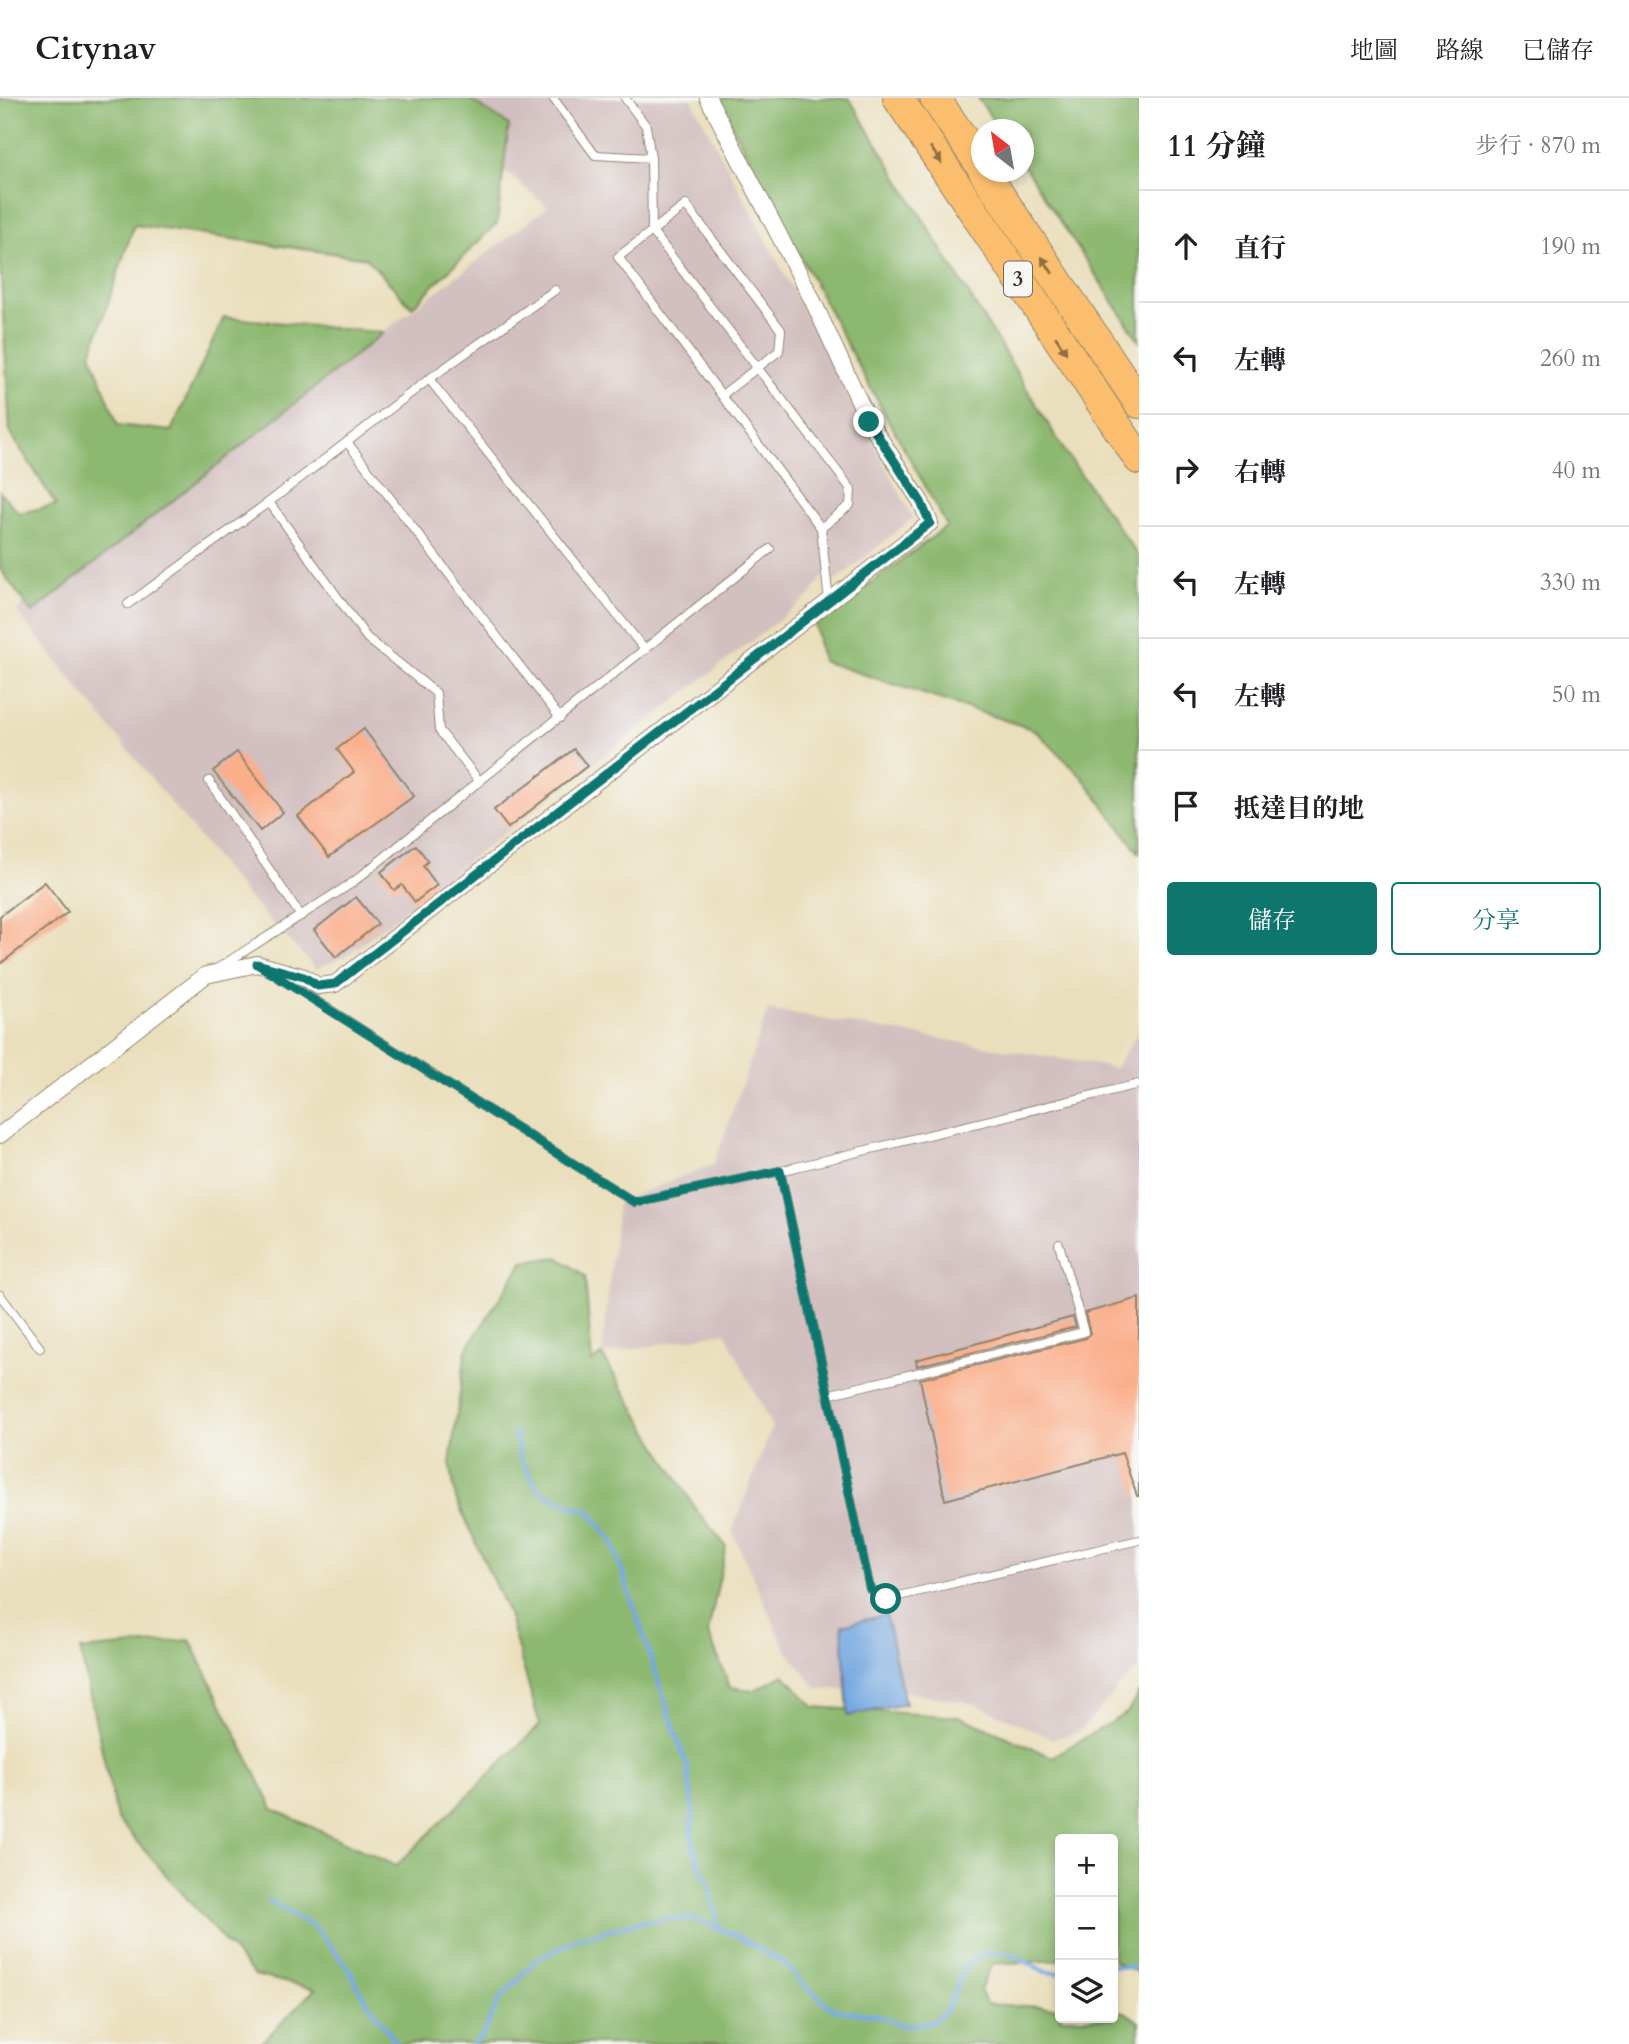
<!DOCTYPE html>
<html lang="zh-TW">
<meta charset="utf-8">
<style>
:root{--surface:#fff;--page:#f6f6f6;--text:#202124;--muted:#757577;--line:#e0e0e0;--accent:#0f766e}
body{margin:0;font-family:Cardo,"Noto Serif TC",serif;background:var(--page);color:var(--text)}
.controls{position:absolute;right:21px;bottom:21px;display:grid;overflow:hidden;border-radius:7px;box-shadow:0 4px 10px #0003}
.controls button{width:63px;height:63px;display:grid;place-items:center;padding:0;border:0;border-bottom:2px solid var(--line);background:var(--surface);color:var(--text);font:35px sans-serif}
.compass{position:absolute;left:971px;top:21px;width:63px;height:63px;border-radius:50%;background:var(--surface);box-shadow:0 4px 10px #0003;rotate:329deg}
.stop{position:absolute;width:21px;height:21px;margin:-16px;border:5px solid #0f766e;border-radius:50%;background:#fff}
.stop.end{background:#0f766e;border-color:#fff;box-shadow:0 2px 7px #0008}
.list{margin:0;padding:0;list-style:none}
h2{display:flex;justify-content:space-between;align-items:center;height:91px;margin:0;padding:0 28px;font-size:30px}
h2 small{font-size:23px;font-weight:400;color:var(--muted)}
.list li{display:grid;grid-template-columns:46px 1fr auto;gap:21px;align-items:center;box-sizing:border-box;height:112px;padding:0 28px;border-top:2px solid var(--line)}
.list b{display:block;font-size:26px;white-space:nowrap}
.list em{font-size:23px;font-style:normal;color:var(--muted)}
.actions{display:flex;gap:14px;padding:21px 28px}
.actions a{flex:1;padding:16px 0;border:2px solid var(--accent);border-radius:7px;text-align:center;font-size:24px;color:var(--accent)}
.actions .main{background:var(--accent);color:#fff}
.icon{flex:none;width:38px;height:38px;fill:none;stroke:currentColor;stroke-width:2;stroke-linecap:round;stroke-linejoin:round}
.map{position:relative;flex:none;width:1139px;height:1946px;overflow:hidden}
header{display:flex;align-items:center;gap:42px;box-sizing:border-box;height:98px;padding:0 35px;background:var(--surface);border-bottom:2px solid var(--line)}
header strong{font-size:33px}
nav{display:flex;gap:38px;margin-inline-start:auto;font-size:24px}
main{display:flex}
aside{flex:1;background:var(--surface)}
.map>svg:first-child{display:block}
.industrial{fill:#d2bfbf}
.forest{fill:#8cb870;stroke:#647147;stroke-width:2}
.water{fill:#75a7e1;stroke:#586880;stroke-width:2}
.lines{fill:none;stroke-linecap:round;stroke-linejoin:round}
.stream{stroke:#75a7e1;stroke-width:4.5}
.building{fill:#fbae8a}
.service-casing{stroke:#92846d;stroke-width:10}
.minor-casing{stroke:#92846d;stroke-width:18}
.motorway-casing{stroke:#92846d;stroke-width:32}
.service{stroke:#fff;stroke-width:8}
.minor{stroke:#fff;stroke-width:16}
.motorway{stroke:#fabe6e;stroke-width:30}
.oneway{fill:#916d42}
.route{stroke:#0f766e;stroke-width:9}
.labels{text-anchor:middle;dominant-baseline:central;stroke-width:6;stroke-linejoin:round;paint-order:stroke}
.shield{fill:#f6f6f2;stroke:#73675e;stroke-width:2}
.shield-label{font-size:21px;font-weight:bold;fill:#3b2a1e}
</style>
<header>
<strong>Citynav</strong>
<nav><a>地圖</a><a>路線</a><a>已儲存</a></nav>
</header>
<main>
<div class="map">
<svg width="1139" height="1946" viewBox="0 0 1139 1946">
<rect width="100%" height="100%" fill="#f6f6f2"/>
<filter id="ink" filterUnits="userSpaceOnUse"><feTurbulence type="fractalNoise" baseFrequency=".0143" numOctaves="2"/><feDisplacementMap in="SourceGraphic" scale="14" xChannelSelector="R" yChannelSelector="G"/><feConvolveMatrix kernelMatrix="1 2 1 2 8 2 1 2 1" color-interpolation-filters="sRGB"/></filter>
<filter id="wash" filterUnits="userSpaceOnUse"><feTurbulence type="fractalNoise" baseFrequency=".00686" numOctaves="4" result="noise"/><feDisplacementMap in="SourceGraphic" scale="28" xChannelSelector="R" yChannelSelector="G"/><feGaussianBlur stdDeviation="1.57" result="paint"/><feColorMatrix in="noise" values="0 0 0 0 0 0 0 0 0 0 0 0 0 0 0 0 0 1.4 0 .05"/><feComposite in="paint" operator="in"/></filter>
<g filter="url(#wash)">
<rect width="100%" height="100%" fill="#eadfbc"/>
<g class="industrial">
<polygon points="417,0 691,0 913,420 834,484 825,474 811,497 347,857 316,871 244,795 16,513 548,109"/>
<polygon points="768,912 1115,970 1139,933 1139,1570 1135,1572 1079,1634 1052,1641 977,1606 893,1592 817,1591 786,1551 732,1434 772,1329 725,1234 602,1257 618,1104 714,1066"/>
</g>
<g class="forest">
<polygon points="0,0 467,0 509,27 497,125 412,209 366,160 134,127 91,256 118,327 171,333 224,219 383,235 32,515 0,471 0,394 19,415 56,407 10,334 0,163"/>
<polygon points="717,0 849,0 1066,355 1139,459 1139,755 1082,679 1035,632 822,563 815,527 947,428 854,260"/>
<polygon points="978,0 1139,0 1139,243 1024,68 1024,32 999,31"/>
<polygon points="558,1159 585,1178 592,1264 602,1257 697,1413 726,1448 708,1535 730,1589 753,1593 784,1577 814,1609 961,1619 1052,1659 1128,1614 1139,1594 1139,1875 1113,1863 1113,1741 1060,1741 1060,1862 992,1866 980,1892 986,1906 1060,1910 1060,1920 1113,1920 1113,1913 1125,1914 1139,1924 1139,1946 260,1946 315,1891 254,1877 117,1721 80,1552 190,1542 273,1711 396,1768 540,1627 507,1513 456,1401 450,1365 466,1252 523,1164"/>
</g>
<polygon class="water" points="886,1517 905,1606 848,1618 842,1527"/>
<g class="lines">
<g class="stream">
<polyline points="515,1334 521,1361 538,1391 562,1405 589,1413 612,1443 688,1672 693,1712 691,1734 696,1758 708,1784 719,1831"/>
<polyline points="269,1803 314,1829 345,1865 368,1905 397,1946"/>
<polyline points="1113,1868 1139,1870"/>
<polyline points="473,1946 483,1937 499,1902 536,1862 579,1840 648,1822 692,1820 737,1838 785,1866 805,1888 834,1912 879,1918 903,1928 932,1924 946,1913 966,1867 988,1854 1011,1856 1046,1874 1060,1875"/>
</g>
</g>
<g id="blocks">
<g class="building">
<polygon points="364,631 414,698 329,759 298,718 354,674 337,651"/>
<polygon points="574,651 587,668 508,730 494,712"/>
<polygon points="237,654 283,714 260,733 213,673"/>
<polygon points="416,747 428,763 423,768 437,787 415,804 402,787 394,792 381,774"/>
<polygon points="45,784 68,814 0,866 0,818"/>
<polygon points="356,799 378,826 336,859 314,832"/>
<polygon points="1139,1200 1139,1398 1137,1398 1122,1355 945,1402 920,1281 1086,1240 1090,1235 1085,1215"/>
<polygon points="1073,1219 1076,1229 917,1268 916,1262"/>
</g>
</g>
</g>
<g filter="url(#ink)">
<use href="#blocks" fill-opacity="0" stroke="#92846d" stroke-width="2"/>
<g class="lines">
<g class="service-casing">
<g id="service">
<polyline points="553,0 595,57 651,60"/>
<polyline points="625,0 646,28 651,60 652,133"/>
<polyline points="652,133 686,107 781,232 779,253 722,297"/>
<polyline points="555,192 429,281 645,552"/>
<polyline points="347,344 560,620"/>
<polyline points="269,404 367,540 436,595 439,632 480,684"/>
<polyline points="821,430 850,407 851,391 652,133 618,159 821,430 829,504"/>
<polyline points="128,506 269,404 429,281"/>
<polyline points="209,683 301,818"/>
<polyline points="218,870 352,785 770,451"/>
<polyline points="272,875 634,1104 780,1073 1139,986"/>
<polyline points="780,1073 870,1491 886,1501 1139,1442"/>
<polyline points="0,1197 40,1250"/>
<polyline points="827,1297 1084,1234 1059,1146"/>
</g>
</g>
<g class="minor-casing">
<polyline id="minor" points="0,1037 206,877 257,866 304,879 318,888 335,886 930,425 921,404 869,324 811,199 708,0"/>
</g>
<g class="motorway-casing">
<g id="motorway">
<polyline points="898,0 1139,361"/>
<polyline points="935,0 982,69"/>
<polyline points="984,74 1139,305"/>
</g>
</g>
<use href="#service" class="service"/>
<use href="#minor" class="minor"/>
<use href="#motorway" class="motorway"/>
</g>
<defs><path id="oneway-solid" d="M-6-.8H1V-3.2L6.5 0L1 3.2V.8H-6Z" transform="scale(1.75)"/></defs>
<g class="oneway">
<use href="#oneway-solid" transform="translate(936 57) rotate(56)"/>
<use href="#oneway-solid" transform="translate(1047 167) rotate(-124)"/>
<use href="#oneway-solid" transform="translate(1061 247) rotate(57)"/>
</g>
</g>
<g class="lines" filter="url(#ink)">
<polyline class="route" points="869,324 921,404 930,425 335,886 318,888 304,879 257,866 634,1104 780,1073 870,1491 886,1501"/>
</g>
<g class="labels">
<rect class="shield" x="1004" y="163.5" width="28" height="35" rx="5"/>
<g class="shield-label">
<text x="1018" y="181">3</text>
</g>
</g>
</svg>
<div class="controls">
<button>+</button>
<button>−</button>
<button><svg class="icon" aria-label="layers" viewBox="0 0 24 24"><path d="M12 4l9 5-9 5-9-5zM3 14l9 5 9-5"/></svg></button>
</div>
<svg class="compass" viewBox="-18 -18 36 36"><path d="M0-13l5 13h-10z" fill="#e53935"/><path d="M0 13l5-13h-10z" fill="#757577"/></svg>
<div class="stop" style="left:886px;top:1501px"></div>
<div class="stop end" style="left:869px;top:324px"></div>
</div>
<aside>
<h2>11 分鐘<small>步行 · 870 m</small></h2>
<ul class="list">
<li><svg class="icon" aria-label="ahead" viewBox="0 0 24 24"><path d="M12 20V5M6 11l6-6 6 6"/></svg><div><b>直行</b></div><em>190 m</em></li>
<li><svg class="icon" aria-label="left" viewBox="0 0 24 24"><path d="M17 20v-9H6M10 6l-5 5 5 5"/></svg><div><b>左轉</b></div><em>260 m</em></li>
<li><svg class="icon" aria-label="right" viewBox="0 0 24 24"><path d="M7 20v-9h11M14 6l5 5-5 5"/></svg><div><b>右轉</b></div><em>40 m</em></li>
<li><svg class="icon" aria-label="left" viewBox="0 0 24 24"><path d="M17 20v-9H6M10 6l-5 5 5 5"/></svg><div><b>左轉</b></div><em>330 m</em></li>
<li><svg class="icon" aria-label="left" viewBox="0 0 24 24"><path d="M17 20v-9H6M10 6l-5 5 5 5"/></svg><div><b>左轉</b></div><em>50 m</em></li>
<li><svg class="icon" aria-label="arrive" viewBox="0 0 24 24"><path d="M6 21V4h12l-3 4 3 4H6"/></svg><div><b>抵達目的地</b></div></li>
</ul>
<div class="actions"><a class="main">儲存</a><a>分享</a></div>
</aside>
</main>
